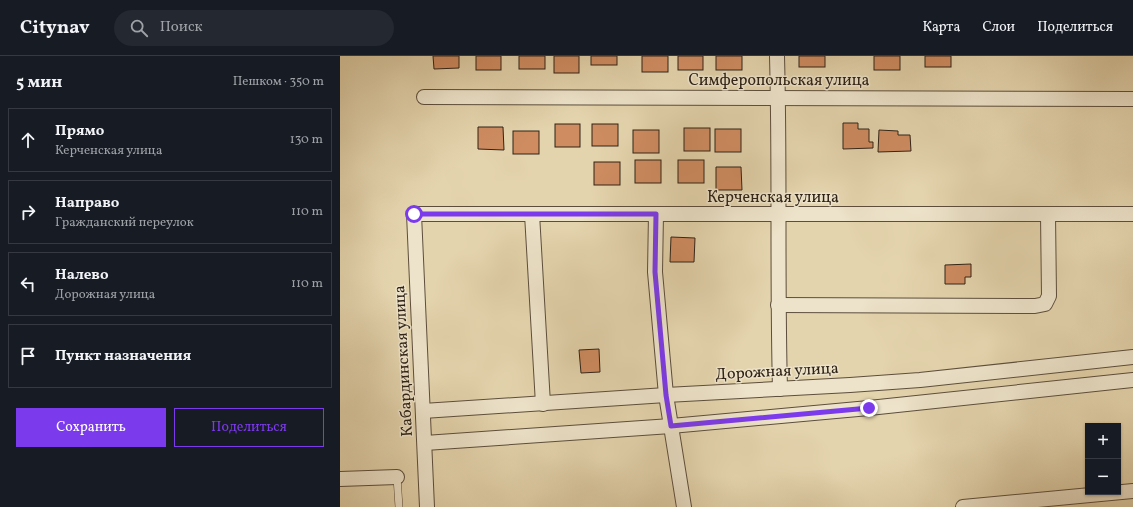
<!DOCTYPE html>
<html lang="ru">
<meta charset="utf-8">
<style>
:root{--surface:#171b24;--page:#242831;--text:#f1f3f6;--muted:#9ea1a6;--line:#363941;--accent:#7c3aed}
body{margin:0;font-family:Vollkorn,serif;background:var(--page);color:var(--text)}
.controls{position:absolute;right:12px;bottom:12px;display:grid;overflow:hidden;border-radius:0px;box-shadow:0 1px 3px #0004}
.controls button{width:36px;height:36px;display:grid;place-items:center;padding:0;border:0;border-bottom:1px solid var(--line);background:var(--surface);color:var(--text);font:20px sans-serif}
.stop{position:absolute;width:12px;height:12px;margin:-9px;border:3px solid #7c3aed;border-radius:50%;background:#fff}
.stop.end{background:#7c3aed;border-color:#fff;box-shadow:0 1px 4px #0008}
.list{margin:0;padding:0;list-style:none}
h2{display:flex;justify-content:space-between;align-items:center;height:52px;margin:0;padding:0 16px;font-size:17px}
h2 small{font-size:13px;font-weight:400;color:var(--muted)}
.list li{display:grid;grid-template-columns:26px 1fr auto;gap:12px;align-items:center;box-sizing:border-box;height:64px;margin:0 8px 8px;padding:0 8px;border:1px solid var(--line);border-radius:0px}
.list b{display:block;font-size:15px;white-space:nowrap}
.list p{margin:0;font-size:13px;white-space:nowrap;color:var(--muted)}
.list em{font-size:13px;font-style:normal;color:var(--muted)}
.actions{display:flex;gap:8px;padding:12px 16px}
.actions a{flex:1;padding:9px 0;border:1px solid var(--accent);border-radius:0px;text-align:center;font-size:14px;color:var(--accent)}
.actions .main{background:var(--accent);color:#fff}
.icon{flex:none;width:22px;height:22px;fill:none;stroke:currentColor;stroke-width:2;stroke-linecap:round;stroke-linejoin:round}
.map{position:relative;flex:none;width:793px;height:451px;overflow:hidden}
header{display:flex;align-items:center;gap:24px;box-sizing:border-box;height:56px;padding:0 20px;background:var(--surface);border-bottom:1px solid var(--line)}
header strong{font-size:19px}
nav{display:flex;gap:22px;margin-inline-start:auto;font-size:14px}
.search{width:280px;height:36px;background:var(--page);display:flex;align-items:center;gap:10px;box-sizing:border-box;padding:0 14px;border-radius:22px;color:var(--muted);font-size:15px}
main{display:flex}
aside{flex:1;background:var(--surface)}
.map>svg:first-child{display:block}
.building{fill:#cf8c61;stroke:#2e2216}
.lines{fill:none;stroke-linecap:round;stroke-linejoin:round}
.lane-casing{stroke:#5c4e3c;stroke-width:8}
.street-casing{stroke:#5c4e3c;stroke-width:16}
.lane{stroke:#ede3ca;stroke-width:7}
.street{stroke:#ede3ca;stroke-width:14}
.route{stroke:#7c3aed;stroke-width:5}
.labels{text-anchor:middle;dominant-baseline:central;stroke-width:3;stroke-linejoin:round;paint-order:stroke}
.street-label{font-size:16px;fill:#2e2216;stroke:#ede3ca}
</style>
<header>
<strong>Citynav</strong>
<div class="search"><svg class="icon" aria-label="search" viewBox="0 0 24 24"><circle cx="10" cy="10" r="6"/><path d="M15 15l6 6"/></svg>Поиск</div>
<nav><a>Карта</a><a>Слои</a><a>Поделиться</a></nav>
</header>
<main>
<aside>
<h2>5 мин<small>Пешком · 350 m</small></h2>
<ul class="list">
<li><svg class="icon" aria-label="ahead" viewBox="0 0 24 24"><path d="M12 20V5M6 11l6-6 6 6"/></svg><div><b>Прямо</b><p>Керченская улица</p></div><em>130 m</em></li>
<li><svg class="icon" aria-label="right" viewBox="0 0 24 24"><path d="M7 20v-9h11M14 6l5 5-5 5"/></svg><div><b>Направо</b><p>Гражданский переулок</p></div><em>110 m</em></li>
<li><svg class="icon" aria-label="left" viewBox="0 0 24 24"><path d="M17 20v-9H6M10 6l-5 5 5 5"/></svg><div><b>Налево</b><p>Дорожная улица</p></div><em>110 m</em></li>
<li><svg class="icon" aria-label="arrive" viewBox="0 0 24 24"><path d="M6 21V4h12l-3 4 3 4H6"/></svg><div><b>Пункт назначения</b></div></li>
</ul>
<div class="actions"><a class="main">Сохранить</a><a>Поделиться</a></div>
</aside>
<div class="map">
<svg width="793" height="451" viewBox="0 0 793 451">
<rect width="100%" height="100%" fill="#e4d4ad"/>
<filter id="stains"><feTurbulence type="fractalNoise" baseFrequency=".005" numOctaves="4"/><feColorMatrix values="0 0 0 0 .2 0 0 0 0 .09 0 0 0 0 .02 0 0 0 .5 -.17"/></filter>
<radialGradient id="worn" r=".72"><stop offset=".6" stop-color="#630" stop-opacity="0"/><stop offset="1" stop-color="#630" stop-opacity=".3"/></radialGradient>
<g class="building">
<polygon points="93,0 119,0 119,12 94,13"/>
<rect x="136" y="0" width="25" height="14"/>
<rect x="179" y="0" width="26" height="13"/>
<rect x="214" y="0" width="25" height="17"/>
<rect x="251" y="0" width="26" height="9"/>
<rect x="302" y="0" width="26" height="16"/>
<rect x="338" y="0" width="25" height="14"/>
<rect x="376" y="0" width="26" height="14"/>
<rect x="459" y="0" width="26" height="11"/>
<rect x="534" y="0" width="26" height="14"/>
<rect x="585" y="0" width="26" height="11"/>
<polygon points="503,67 518,67 518,73 529,73 529,86 533,86 533,92 503,93"/>
<rect x="215" y="68" width="25" height="23"/>
<rect x="252" y="68" width="26" height="22"/>
<polygon points="138,71 163,71 164,94 138,93"/>
<rect x="344" y="72" width="26" height="23"/>
<rect x="375" y="73" width="26" height="23"/>
<rect x="293" y="74" width="26" height="23"/>
<polygon points="539,74 558,75 558,79 570,79 571,95 538,96"/>
<rect x="173" y="75" width="26" height="23"/>
<rect x="295" y="104" width="26" height="23"/>
<rect x="338" y="104" width="26" height="23"/>
<rect x="254" y="106" width="26" height="23"/>
<polygon points="376,111 401,111 402,134 376,134"/>
<polygon points="331,181 355,182 354,206 330,206"/>
<polygon points="631,208 631,221 625,221 625,228 605,228 605,209"/>
<polygon points="259,293 260,316 241,317 239,294"/>
</g>
<g class="lines">
<g class="lane-casing">
<polyline id="lane" points="57,421 59,451"/>
</g>
<g class="street-casing">
<g id="street">
<path d="M 437,0 C 440,111 437,222 440,333"/>
<polyline points="84,41 793,43"/>
<polyline points="192,158 203,348"/>
<polyline points="316,158 315,216 326,339 344,451"/>
<polyline points="438,249 695,250 705,248 709,240 708,159"/>
<polyline points="83,355 326,339 510,329 580,324 793,301"/>
<polyline points="85,387 331,370 529,352 793,324"/>
<polyline points="0,423 57,421"/>
<polyline points="87,451 74,158 793,158"/>
<polyline points="623,451 793,435"/>
</g>
</g>
<use href="#lane" class="lane"/>
<use href="#street" class="street"/>
</g>
<g class="lines">
<polyline class="route" points="74,158 316,158 315,216 326,339 331,370 529,352"/>
</g>
<g class="labels">
<g class="street-label">
<text x="439" y="25">Симферопольская улица</text>
<text x="433" y="142">Керченская улица</text>
<text transform="translate(64 305) rotate(-93)">Кабардинская улица</text>
<text transform="translate(437 316) rotate(-3)">Дорожная улица</text>
</g>
</g>
<rect width="100%" height="100%" filter="url(#stains)"/>
<rect width="100%" height="100%" fill="url(#worn)"/>
</svg>
<div class="controls">
<button>+</button>
<button>−</button>
</div>
<div class="stop" style="left:74px;top:158px"></div>
<div class="stop end" style="left:529px;top:352px"></div>
</div>
</main>
